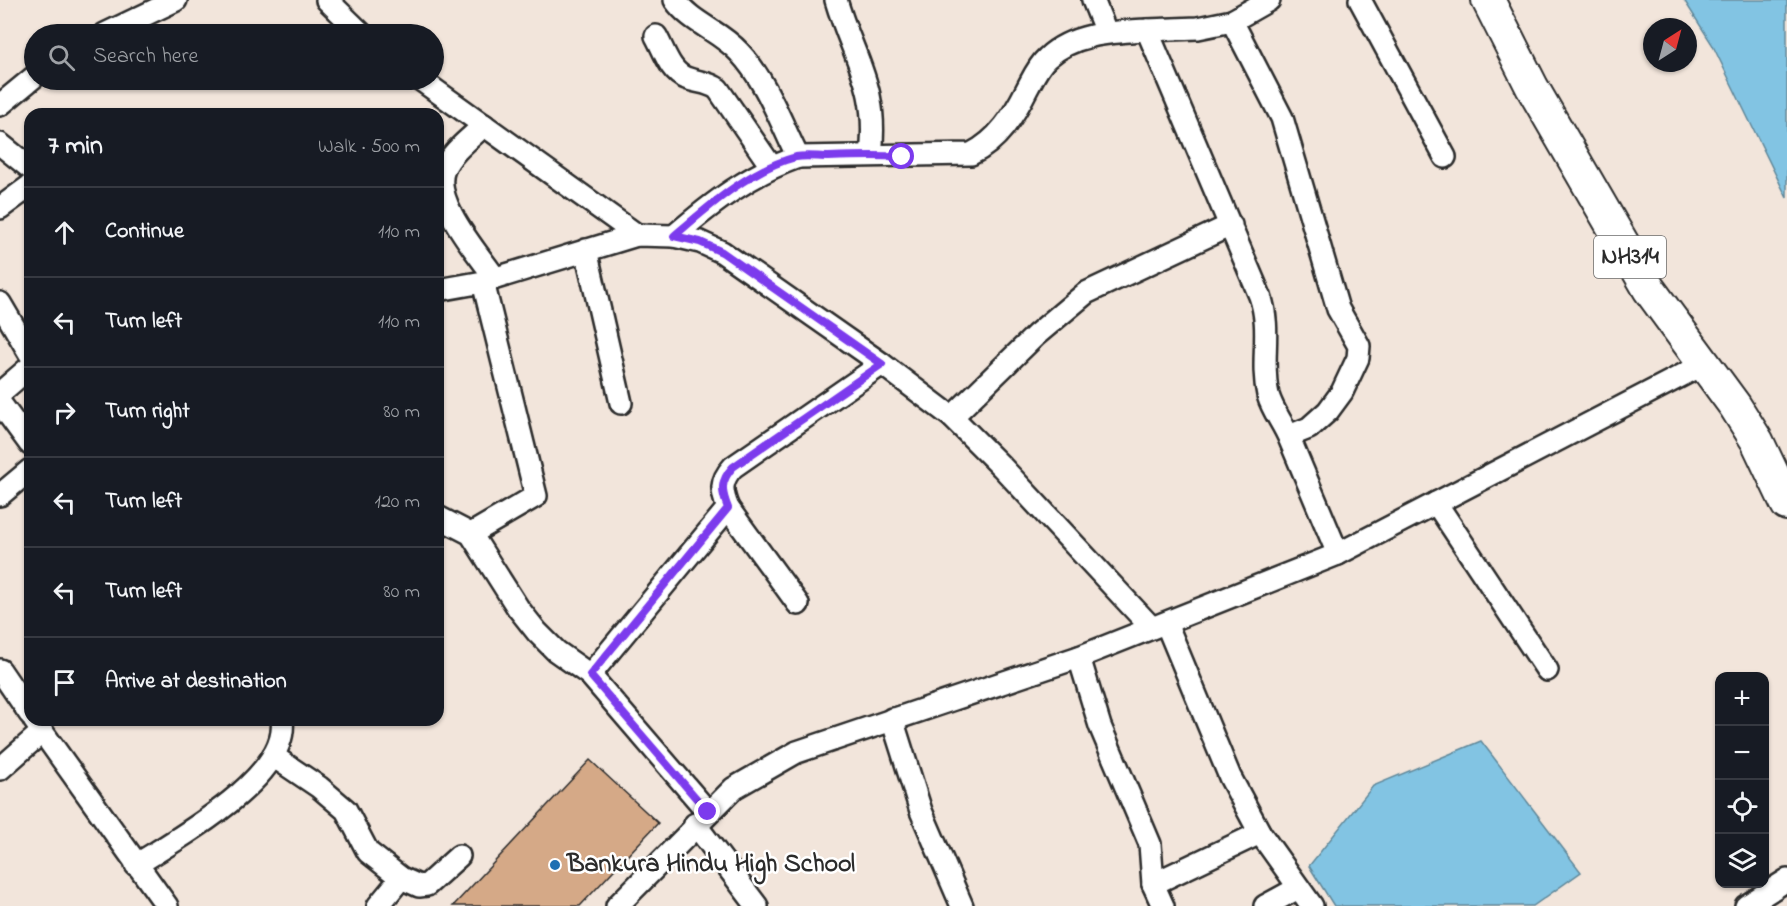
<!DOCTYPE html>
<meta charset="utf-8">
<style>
:root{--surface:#171b24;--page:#242831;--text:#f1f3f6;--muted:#9ea1a6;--line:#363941}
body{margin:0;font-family:"Indie Flower",sans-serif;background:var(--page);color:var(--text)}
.controls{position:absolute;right:18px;bottom:18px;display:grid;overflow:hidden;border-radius:12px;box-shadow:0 2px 4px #0004}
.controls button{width:54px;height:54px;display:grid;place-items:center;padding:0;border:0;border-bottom:2px solid var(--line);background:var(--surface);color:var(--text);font:30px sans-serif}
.compass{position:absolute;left:1643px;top:18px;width:54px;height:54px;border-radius:50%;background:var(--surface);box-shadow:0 2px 4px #0004;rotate:36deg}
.stop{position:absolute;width:18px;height:18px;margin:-14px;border:4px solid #7c3aed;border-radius:50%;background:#fff}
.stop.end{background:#7c3aed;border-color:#fff;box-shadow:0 2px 6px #0008}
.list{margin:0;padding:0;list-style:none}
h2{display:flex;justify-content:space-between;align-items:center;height:78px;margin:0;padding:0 24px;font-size:26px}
h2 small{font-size:20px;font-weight:400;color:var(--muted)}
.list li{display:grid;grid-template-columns:39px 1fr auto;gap:18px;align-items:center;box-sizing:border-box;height:90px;padding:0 24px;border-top:2px solid var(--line)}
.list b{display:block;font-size:22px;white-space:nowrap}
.list em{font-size:20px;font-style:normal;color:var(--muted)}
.icon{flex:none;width:33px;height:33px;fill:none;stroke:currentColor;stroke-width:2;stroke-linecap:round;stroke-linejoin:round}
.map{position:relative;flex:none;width:1787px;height:906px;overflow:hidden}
.search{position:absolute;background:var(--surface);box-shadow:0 2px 4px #0004;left:24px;top:24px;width:420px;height:66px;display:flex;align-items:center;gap:15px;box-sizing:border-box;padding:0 21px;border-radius:33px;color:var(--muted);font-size:22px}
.panel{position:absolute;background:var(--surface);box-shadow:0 2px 4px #0004;left:24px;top:108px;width:420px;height:618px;border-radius:18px}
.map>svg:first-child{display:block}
.water{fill:#82c4e3;stroke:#5f8799;stroke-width:1.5}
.building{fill:#d5a987;stroke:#2b2b2b;stroke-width:1.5}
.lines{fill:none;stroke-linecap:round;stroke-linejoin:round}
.minor-casing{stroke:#2b2b2b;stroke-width:26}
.highway-casing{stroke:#2b2b2b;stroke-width:36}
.minor{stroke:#fff;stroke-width:21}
.highway{stroke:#fff;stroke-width:32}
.route{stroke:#7c3aed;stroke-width:8}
.poi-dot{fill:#1f6fb2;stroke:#fff;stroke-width:2}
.labels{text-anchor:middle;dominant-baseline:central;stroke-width:5;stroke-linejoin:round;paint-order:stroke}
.shield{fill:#fff;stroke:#6b6b6b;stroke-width:1.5}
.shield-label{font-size:24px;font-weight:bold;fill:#2b2b2b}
.poi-label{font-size:26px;font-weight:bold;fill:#2b2b2b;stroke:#fff;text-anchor:start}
</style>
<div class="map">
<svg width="1787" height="906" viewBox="0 0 1787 906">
<rect width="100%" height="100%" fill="#f2e5db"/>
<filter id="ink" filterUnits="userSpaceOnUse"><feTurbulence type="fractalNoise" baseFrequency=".0167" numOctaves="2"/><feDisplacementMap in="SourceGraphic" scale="12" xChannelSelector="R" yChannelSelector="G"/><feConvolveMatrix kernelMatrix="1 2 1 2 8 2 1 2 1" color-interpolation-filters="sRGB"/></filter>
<g filter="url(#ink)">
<g class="water">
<polygon points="1684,0 1787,0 1787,198 1712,44"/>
<polygon points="1481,741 1581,872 1533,906 1334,906 1309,866 1373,786"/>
</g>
<polygon class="building" points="590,760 658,823 580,906 453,906"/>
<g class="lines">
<g class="minor-casing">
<g id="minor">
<polyline points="327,0 362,34"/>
<path d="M 836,0 C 854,61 879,86 871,155"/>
<polyline points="1093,0 1106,32"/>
<polyline points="1360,0 1445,157"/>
<polyline points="1232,21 1269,0"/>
<polyline points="1147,30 1198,28 1232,21 1282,118 1338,309 1359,346 1358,358 1342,392 1328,411 1309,428 1289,436"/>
<polyline points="105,34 176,0"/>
<path d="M 656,36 C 664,50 670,72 686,78 C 698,83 707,81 718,89 L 771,166"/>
<polyline points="421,80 637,235"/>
<polyline points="0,105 34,77"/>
<path d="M 484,125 C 471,138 451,152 444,169 C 431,201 478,253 495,278"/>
<polyline points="0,144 30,168"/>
<path d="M 798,157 L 971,154 C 998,141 1014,115 1027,89 C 1033,78 1038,66 1047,58 C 1073,33 1114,32 1147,30 L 1260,296 C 1272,330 1260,360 1268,395 C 1273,412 1284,424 1290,440 C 1306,478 1322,516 1338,554"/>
<polyline points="0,208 30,186"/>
<path d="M 674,236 C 712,203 750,174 798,157 C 781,123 766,80 739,52 C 720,31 691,23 675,0"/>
<polyline points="586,250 621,403"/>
<polyline points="438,290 483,282 637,235 674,236 700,242 722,252 882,364 952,417 1002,467 1151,627"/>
<polyline points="0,303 30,354"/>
<polyline points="0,393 30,367"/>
<polyline points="0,403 30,444"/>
<polyline points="952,417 1036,335 1086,293 1231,225"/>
<polyline points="0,495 30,470"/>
<polyline points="1436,503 1547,670"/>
<polyline points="438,517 471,534 518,608 537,632 556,651 590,675 708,812"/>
<polyline points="471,534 536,496 483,282"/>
<path d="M 798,604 L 728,508 C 721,491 720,481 733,467 L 882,364"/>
<polyline points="1166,623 1230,777 1260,833 1312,906"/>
<polyline points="1079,657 1100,726 1150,844 1153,884 1163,906"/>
<polyline points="0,670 30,714"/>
<polyline points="590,675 728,508"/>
<polyline points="892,719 921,811 962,906"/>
<polyline points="34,720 167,906"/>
<polyline points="273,756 319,787 346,810 368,852 401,878 419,886 427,885 459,856"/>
<polyline points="0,769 42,732"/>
<polyline points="695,824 757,906"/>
<path d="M 136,865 C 178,838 290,777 282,720"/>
<polyline points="1153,884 1260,833"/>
<polyline points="378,906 401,878"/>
<polyline points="617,906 734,788 797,752 1079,657 1338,554 1702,365"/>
<polyline points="1265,906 1298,888"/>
<polyline points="1746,906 1787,880"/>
</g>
</g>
<g class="highway-casing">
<polyline id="highway" points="1488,0 1532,87 1649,289 1735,406 1757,441 1787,504"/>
</g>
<use href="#minor" class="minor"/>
<use href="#highway" class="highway"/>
</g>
</g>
<g class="lines" filter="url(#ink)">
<path class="route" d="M 708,812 L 590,675 L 728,508 C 721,491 720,481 733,467 L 882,364 L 722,252 L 700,242 L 674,236 C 709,206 750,169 796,157 C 806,155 818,157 828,157 C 853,156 877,155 902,157"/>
</g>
<circle class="poi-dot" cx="555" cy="865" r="6"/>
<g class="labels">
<rect class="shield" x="1594" y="236" width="72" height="42" rx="4.5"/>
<g class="shield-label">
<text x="1630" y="257">NH314</text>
</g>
<g class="poi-label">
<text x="567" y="865">Bankura Hindu High School</text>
</g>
</g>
</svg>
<div class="controls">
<button>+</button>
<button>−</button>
<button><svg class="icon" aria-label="locate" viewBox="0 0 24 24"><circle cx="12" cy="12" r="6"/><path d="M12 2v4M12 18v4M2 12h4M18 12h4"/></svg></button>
<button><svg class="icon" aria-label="layers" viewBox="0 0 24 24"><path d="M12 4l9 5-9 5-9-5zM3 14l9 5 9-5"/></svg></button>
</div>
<svg class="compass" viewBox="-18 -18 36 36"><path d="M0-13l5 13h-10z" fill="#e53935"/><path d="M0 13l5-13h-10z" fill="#9ea1a6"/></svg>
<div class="stop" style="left:902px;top:157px"></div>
<div class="stop end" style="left:708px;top:812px"></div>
<div class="search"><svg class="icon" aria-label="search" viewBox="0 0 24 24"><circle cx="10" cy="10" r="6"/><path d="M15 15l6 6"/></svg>Search here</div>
<section class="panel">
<h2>7 min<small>Walk · 500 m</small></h2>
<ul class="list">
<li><svg class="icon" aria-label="ahead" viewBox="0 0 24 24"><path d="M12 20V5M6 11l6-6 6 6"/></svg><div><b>Continue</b></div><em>110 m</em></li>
<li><svg class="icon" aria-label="left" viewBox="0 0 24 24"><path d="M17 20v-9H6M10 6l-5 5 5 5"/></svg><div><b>Turn left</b></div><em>110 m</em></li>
<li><svg class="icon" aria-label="right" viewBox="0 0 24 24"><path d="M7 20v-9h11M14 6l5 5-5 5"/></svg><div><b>Turn right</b></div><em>80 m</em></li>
<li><svg class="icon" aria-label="left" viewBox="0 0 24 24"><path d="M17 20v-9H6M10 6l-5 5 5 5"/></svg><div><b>Turn left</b></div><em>120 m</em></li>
<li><svg class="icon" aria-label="left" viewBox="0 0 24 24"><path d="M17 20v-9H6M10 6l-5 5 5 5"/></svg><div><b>Turn left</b></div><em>80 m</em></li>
<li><svg class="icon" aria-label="arrive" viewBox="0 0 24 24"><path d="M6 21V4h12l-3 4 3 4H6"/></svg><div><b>Arrive at destination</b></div></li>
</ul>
</section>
</div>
